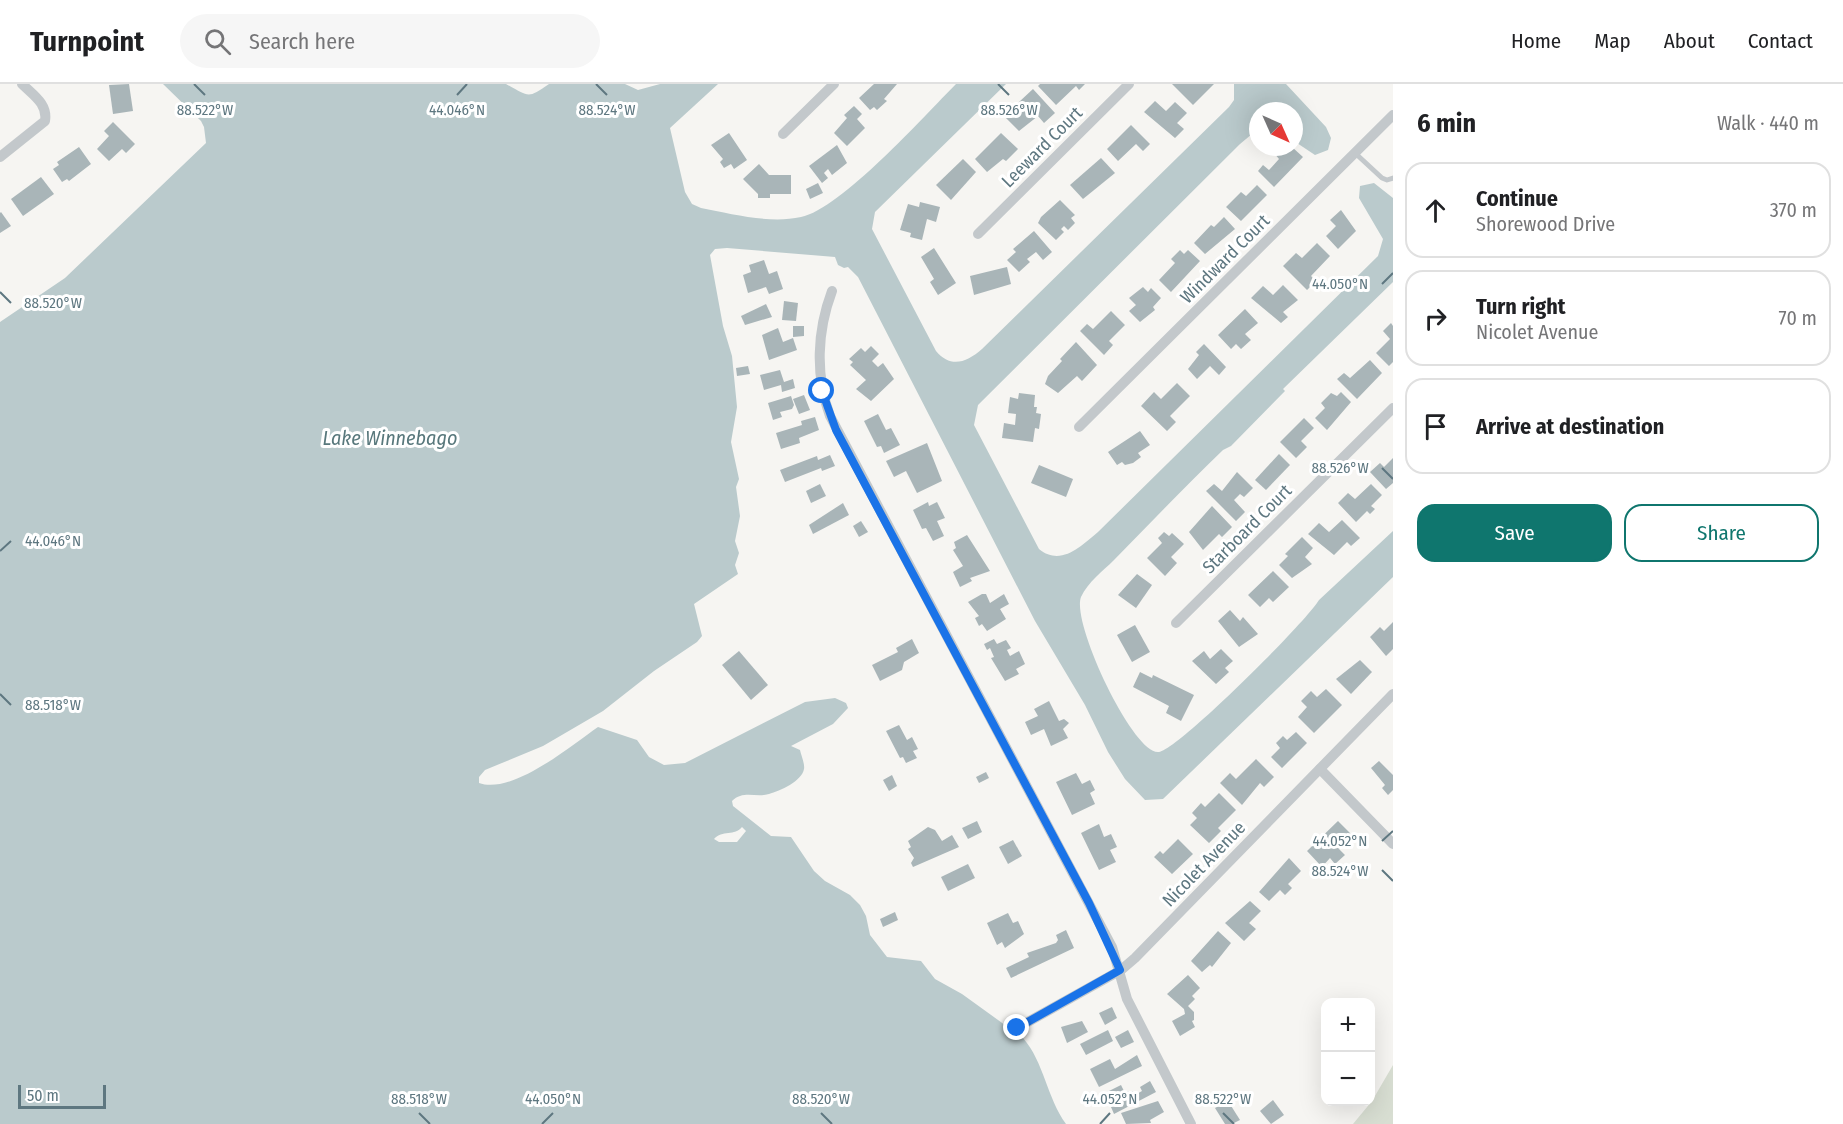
<!DOCTYPE html>
<meta charset="utf-8">
<style>
:root{--surface:#fff;--page:#f6f6f6;--text:#202124;--muted:#757577;--line:#e0e0e0;--accent:#0f766e}
body{margin:0;font-family:"Fira Sans Condensed",sans-serif;background:var(--page);color:var(--text)}
.controls{position:absolute;right:18px;bottom:18px;display:grid;overflow:hidden;border-radius:12px;box-shadow:0 6px 24px #0002}
.controls button{width:54px;height:54px;display:grid;place-items:center;padding:0;border:0;border-bottom:2px solid var(--line);background:var(--surface);color:var(--text);font:30px sans-serif}
.compass{position:absolute;left:1249px;top:18px;width:54px;height:54px;border-radius:50%;background:var(--surface);box-shadow:0 6px 24px #0002;rotate:135deg}
.scale{position:absolute;left:18px;bottom:15px;width:88px;box-sizing:border-box;padding-left:6px;border:3px solid #5e7780;border-top:0;font-size:16px;line-height:21px;white-space:nowrap;color:#5e7780;-webkit-text-stroke:4px #fff;paint-order:stroke}
.stop{position:absolute;width:18px;height:18px;margin:-14px;border:4px solid #1a73e8;border-radius:50%;background:#fff}
.stop.end{background:#1a73e8;border-color:#fff;box-shadow:0 2px 6px #0008}
.list{margin:0;padding:0;list-style:none}
h2{display:flex;justify-content:space-between;align-items:center;height:78px;margin:0;padding:0 24px;font-size:26px}
h2 small{font-size:20px;font-weight:400;color:var(--muted)}
.list li{display:grid;grid-template-columns:39px 1fr auto;gap:18px;align-items:center;box-sizing:border-box;height:96px;margin:0 12px 12px;padding:0 12px;border:2px solid var(--line);border-radius:18px}
.list b{display:block;font-size:22px;white-space:nowrap}
.list p{margin:0;font-size:20px;white-space:nowrap;color:var(--muted)}
.list em{font-size:20px;font-style:normal;color:var(--muted)}
.actions{display:flex;gap:12px;padding:18px 24px}
.actions a{flex:1;padding:14px 0;border:2px solid var(--accent);border-radius:18px;text-align:center;font-size:21px;color:var(--accent)}
.actions .main{background:var(--accent);color:#fff}
.icon{flex:none;width:33px;height:33px;fill:none;stroke:currentColor;stroke-width:2;stroke-linecap:round;stroke-linejoin:round}
.map{position:relative;flex:none;width:1393px;height:1040px;overflow:hidden}
header{display:flex;align-items:center;gap:36px;box-sizing:border-box;height:84px;padding:0 30px;background:var(--surface);border-bottom:2px solid var(--line)}
header strong{font-size:28px}
nav{display:flex;gap:33px;margin-inline-start:auto;font-size:21px}
.search{width:420px;height:54px;background:var(--page);display:flex;align-items:center;gap:15px;box-sizing:border-box;padding:0 21px;border-radius:33px;color:var(--muted);font-size:22px}
main{display:flex}
aside{flex:1;background:var(--surface)}
.map>svg:first-child{display:block}
.green{fill:#d8ded2}
.water{fill:#bacacc;fill-rule:evenodd}
.building{fill:#a9b5b8}
.lines{fill:none;stroke-linecap:round;stroke-linejoin:round}
.lane{stroke:#c3c8cb;stroke-width:5}
.street{stroke:#c3c8cb;stroke-width:10}
.route{stroke:#1a73e8;stroke-width:8}
.ticks{fill:none;stroke:#5e7780;stroke-width:2}
.labels{text-anchor:middle;dominant-baseline:central;stroke-width:6;stroke-linejoin:round;paint-order:stroke}
.street-label{font-size:18px;fill:#5e7780;stroke:#fff}
.water-label{font-size:20px;font-style:italic;fill:#58787c;stroke:#fff}
.ticks-label{font-size:15px;text-anchor:middle;fill:#5e7780;stroke:#fff;stroke-width:6;stroke-linejoin:round;paint-order:stroke}
</style>
<header>
<strong>Turnpoint</strong>
<div class="search"><svg class="icon" aria-label="search" viewBox="0 0 24 24"><circle cx="10" cy="10" r="6"/><path d="M15 15l6 6"/></svg>Search here</div>
<nav><a>Home</a><a>Map</a><a>About</a><a>Contact</a></nav>
</header>
<main>
<div class="map">
<svg width="1393" height="1040" viewBox="0 0 1393 1040">
<rect width="100%" height="100%" fill="#f6f5f2"/>
<polygon class="green" points="1393,981 1393,1040 1353,1040 1372,1017"/>
<path class="water" d="M 163,0 L 506,0 C 530,13 527,15 549,0 L 625,0 L 638,6 L 660,0 L 718,0 L 670,44 L 685,108 L 692,120 L 701,124 C 732,130 770,140 801,133 C 841,125 924,32 956,0 L 1006,0 L 875,128 L 872,145 L 936,267 C 951,285 967,278 982,265 L 1229,23 L 1234,16 L 1234,0 L 1286,0 L 1326,43 L 1331,54 L 1328,66 L 1315,71 L 1294,57 L 1294,27 L 1258,27 L 1258,45 L 1240,60 L 978,321 L 974,341 L 1039,465 C 1061,483 1081,462 1098,448 L 1378,172 L 1383,155 L 1359,114 L 1360,102 L 1374,99 L 1393,114 L 1393,198 L 1283,305 L 1285,307 L 1231,362 L 1223,366 C 1185,403 1150,439 1114,476 C 1103,487 1088,498 1081,513 C 1071,539 1134,672 1159,668 C 1178,666 1307,537 1319,516 L 1393,447 L 1393,493 L 1163,715 L 1145,716 L 1125,695 L 1108,668 L 1085,621 L 1035,537 L 858,193 L 848,183 L 844,184 L 838,181 L 835,173 L 727,164 L 715,165 L 710,171 L 723,242 L 732,272 L 737,323 L 731,358 L 739,395 L 736,403 L 740,432 L 735,457 L 739,469 L 735,481 L 738,490 L 694,520 L 702,552 L 697,558 L 654,587 L 603,627 L 543,662 L 485,686 L 479,693 L 479,699 C 512,711 571,662 598,643 L 637,656 L 649,673 L 664,681 L 685,679 L 805,618 L 835,614 L 846,619 L 848,624 L 833,640 L 791,662 L 800,666 C 801,671 805,680 804,685 C 802,697 780,707 769,710 C 756,714 743,706 732,717 L 733,722 L 771,752 L 791,753 L 814,787 L 825,797 L 850,811 L 860,821 L 866,832 L 870,851 L 887,873 L 921,877 L 935,895 L 962,910 L 1023,954 C 1044,978 1047,1014 1066,1040 L 0,1040 L 0,238 L 65,194 L 206,59 L 204,43 L 201,37 ZM 742,743 L 746,747 L 737,758 L 719,758 L 714,755 C 722,746 735,752 742,743 Z"/>
<g class="building">
<polygon points="129,0 133,27 113,30 109,1"/>
<polygon points="874,0 897,0 884,15 887,17 877,26 874,23 870,26 859,14"/>
<polygon points="1040,0 1085,0 1079,6 1076,2 1056,21 1038,2"/>
<polygon points="1172,0 1214,0 1193,21"/>
<polygon points="1033,5 1055,29 1044,39 1038,32 1019,47 1004,32"/>
<polygon points="1155,17 1166,27 1175,18 1187,29 1177,39 1184,45 1175,54 1144,28"/>
<polygon points="854,22 862,30 857,35 865,44 847,62 834,49 847,34 844,31"/>
<polygon points="113,38 135,60 126,69 122,65 109,77 97,65 109,52 104,47"/>
<polygon points="1131,41 1150,60 1143,67 1136,60 1118,77 1107,65"/>
<polygon points="729,49 747,76 734,85 731,80 724,84 720,78 723,75 711,61"/>
<polygon points="1001,49 1018,65 1006,77 1003,75 987,88 975,75"/>
<polygon points="837,61 847,79 832,91 828,85 824,89 828,94 822,99 809,82"/>
<polygon points="79,63 91,80 69,97 67,95 62,98 53,85 59,81 57,78"/>
<polygon points="1280,63 1292,63 1303,73 1274,103 1258,87 1263,81 1269,86 1279,75 1274,69"/>
<polygon points="1101,74 1115,89 1083,115 1070,101"/>
<polygon points="963,75 976,88 951,116 936,101"/>
<polygon points="759,80 769,91 791,91 791,110 770,110 770,114 758,114 758,110 743,95"/>
<polygon points="41,93 54,110 23,132 11,115"/>
<polygon points="818,99 823,109 810,115 806,105"/>
<polygon points="1257,101 1267,111 1241,137 1226,123 1241,108 1246,112"/>
<polygon points="1060,116 1075,131 1071,134 1075,139 1068,146 1064,142 1061,145 1064,148 1056,156 1038,139 1041,133"/>
<polygon points="920,118 940,123 936,138 927,135 922,156 910,153 911,149 900,146 908,120 919,123"/>
<polygon points="1341,126 1356,147 1338,165 1326,152 1336,142 1330,136"/>
<polygon points="1,128 11,142 0,149 0,129"/>
<polygon points="1224,133 1235,145 1205,170 1194,159 1211,141 1214,143"/>
<polygon points="1034,147 1052,168 1043,176 1036,168 1027,175 1030,178 1019,188 1007,176 1016,168 1013,165"/>
<polygon points="1317,159 1330,172 1311,192 1316,197 1307,206 1283,182 1296,169 1302,174"/>
<polygon points="934,164 956,199 938,211 930,198 934,195 921,173"/>
<polygon points="1180,166 1184,170 1188,166 1200,177 1171,208 1159,196 1175,179 1171,175"/>
<polygon points="764,176 769,190 777,187 783,205 769,210 766,203 748,209 743,191 751,188 749,181"/>
<polygon points="1007,183 1011,200 974,211 970,192"/>
<polygon points="1283,201 1298,216 1283,228 1288,233 1281,239 1251,214 1263,202 1273,211"/>
<polygon points="1143,203 1148,208 1151,204 1161,214 1153,223 1155,226 1140,238 1129,227 1136,221 1129,214"/>
<polygon points="784,217 798,219 796,237 782,236"/>
<polygon points="766,220 772,233 745,241 741,232"/>
<polygon points="1245,225 1258,239 1245,250 1251,256 1241,265 1236,260 1231,265 1218,251"/>
<polygon points="1111,227 1125,241 1109,257 1113,261 1104,271 1080,247 1087,240 1093,245"/>
<polygon points="1391,239 1393,242 1393,278 1389,282 1376,269 1390,255 1383,247"/>
<polygon points="793,242 804,242 804,252 793,253"/>
<polygon points="778,244 783,258 793,254 797,266 769,276 762,251"/>
<polygon points="1076,258 1097,281 1082,297 1077,292 1058,309 1045,300 1048,292 1062,277 1060,275"/>
<polygon points="1204,260 1226,283 1219,291 1210,282 1197,295 1188,285 1199,271 1196,268"/>
<polygon points="871,262 879,270 872,277 878,283 883,279 894,295 871,317 856,305 866,296 850,281 853,278 849,275 861,264 865,268"/>
<polygon points="1370,276 1382,289 1357,315 1337,295 1344,289 1350,294"/>
<polygon points="748,282 750,290 737,292 736,284"/>
<polygon points="780,286 784,298 793,295 795,304 782,308 781,301 764,306 760,291"/>
<polygon points="1177,299 1190,312 1170,332 1176,338 1167,347 1141,322 1154,308 1161,315"/>
<polygon points="1341,308 1351,318 1327,346 1315,334 1325,324 1321,319 1331,309 1337,312"/>
<polygon points="1019,309 1035,311 1034,323 1037,323 1036,329 1041,330 1039,345 1035,344 1033,358 1002,354 1004,339 1015,341 1016,330 1008,329 1010,313 1018,315"/>
<polygon points="804,311 810,326 799,330 793,315"/>
<polygon points="791,312 794,321 792,325 780,328 782,333 773,336 768,319"/>
<polygon points="878,330 886,346 891,344 900,361 884,369 881,362 877,363 864,337"/>
<polygon points="815,333 819,346 799,354 800,359 781,365 776,349 802,341 801,337"/>
<polygon points="1304,334 1314,344 1301,357 1307,363 1296,374 1280,358"/>
<polygon points="1140,347 1150,361 1138,369 1141,373 1133,379 1125,381 1122,378 1117,381 1108,368"/>
<polygon points="927,359 942,397 917,409 906,387 894,393 886,377"/>
<polygon points="1279,370 1290,381 1266,406 1255,396"/>
<polygon points="830,371 835,382 822,387 821,384 785,398 780,386 817,372 818,376"/>
<polygon points="1393,374 1393,399 1386,405 1370,388 1380,379 1384,383"/>
<polygon points="1039,381 1073,395 1066,413 1031,399"/>
<polygon points="1237,388 1253,404 1244,413 1240,410 1234,416 1245,428 1236,437 1206,407 1214,400 1222,407"/>
<polygon points="820,400 826,412 811,419 806,407"/>
<polygon points="1371,400 1382,411 1371,422 1375,425 1370,430 1367,427 1356,438 1338,419 1348,409 1355,415"/>
<polygon points="928,418 929,422 937,418 945,434 937,437 944,452 933,457 926,444 922,445 913,426"/>
<polygon points="843,419 849,431 813,450 809,441"/>
<polygon points="1212,422 1232,443 1222,453 1219,450 1203,466 1189,448"/>
<polygon points="1342,436 1360,454 1351,462 1347,458 1334,471 1308,450 1319,439 1329,448"/>
<polygon points="861,437 868,448 859,453 853,442"/>
<polygon points="1164,448 1169,452 1172,449 1184,460 1171,473 1177,479 1165,492 1147,474 1162,459 1158,454"/>
<polygon points="967,451 990,487 970,494 972,497 960,503 953,488 963,482 953,466 956,464 954,458"/>
<polygon points="1302,453 1313,464 1305,473 1312,480 1292,494 1279,481 1288,472 1285,470"/>
<polygon points="1273,487 1289,503 1273,518 1269,514 1260,523 1248,511"/>
<polygon points="1137,490 1152,501 1136,524 1118,511"/>
<polygon points="982,510 986,510 990,519 1004,510 1009,520 1000,525 1006,535 987,547 982,540 979,542 975,534 979,532 968,518"/>
<polygon points="1230,526 1240,537 1243,533 1258,550 1239,563 1218,537"/>
<polygon points="1393,538 1393,565 1386,572 1370,553 1380,543 1384,547"/>
<polygon points="1135,541 1150,568 1132,578 1117,551"/>
<polygon points="912,555 919,569 904,578 902,586 880,597 872,581 898,568 896,564"/>
<polygon points="994,555 997,560 1006,556 1011,564 1007,566 1010,572 1019,567 1025,580 1016,585 1019,590 1005,597 991,574 994,573 990,564 987,566 984,560"/>
<polygon points="1221,565 1233,577 1225,584 1229,588 1216,600 1192,577 1204,567 1210,575"/>
<polygon points="739,567 768,601 751,616 722,581"/>
<polygon points="1360,576 1372,588 1351,610 1336,595"/>
<polygon points="1140,588 1152,594 1153,591 1194,611 1181,637 1166,629 1169,622 1133,603"/>
<polygon points="1326,605 1342,621 1314,649 1298,633 1307,623 1301,617 1311,607 1317,613"/>
<polygon points="1049,617 1059,637 1064,635 1069,639 1063,645 1068,654 1051,662 1044,645 1031,651 1025,638 1038,632 1034,625"/>
<polygon points="899,641 907,656 912,653 918,665 913,667 917,674 906,679 903,673 900,674 886,647"/>
<polygon points="1296,648 1307,659 1282,684 1271,673 1280,664 1276,659 1283,652 1287,656"/>
<polygon points="1256,675 1274,693 1264,703 1260,699 1242,721 1220,699 1230,689 1236,695"/>
<polygon points="1379,677 1393,691 1393,706 1388,711 1382,704 1385,701 1371,684"/>
<polygon points="986,688 989,694 979,699 976,693"/>
<polygon points="1076,689 1082,700 1090,696 1095,706 1090,709 1095,720 1072,731 1056,698"/>
<polygon points="892,691 897,702 889,707 883,696"/>
<polygon points="1219,709 1236,726 1218,744 1221,747 1209,759 1190,741 1197,734 1192,729 1201,719 1205,723"/>
<polygon points="977,737 982,748 968,755 962,744"/>
<polygon points="1338,737 1351,750 1339,765 1345,771 1335,780 1330,774 1322,783 1307,767"/>
<polygon points="1099,740 1104,753 1111,750 1117,763 1110,766 1116,778 1099,786 1081,749"/>
<polygon points="928,743 935,746 942,757 952,751 959,763 913,783 911,779 914,774 908,765 911,763 908,757"/>
<polygon points="1178,755 1193,770 1172,790 1154,773 1160,767 1163,770"/>
<polygon points="1013,756 1022,772 1008,780 999,763"/>
<polygon points="1289,774 1301,787 1288,800 1292,804 1285,811 1280,806 1269,817 1259,808"/>
<polygon points="968,780 975,794 948,807 941,793"/>
<polygon points="1250,817 1261,827 1249,839 1256,845 1244,857 1225,839"/>
<polygon points="895,828 898,836 883,843 880,835"/>
<polygon points="1008,829 1013,839 1018,837 1024,850 1005,864 1002,858 997,861 987,839"/>
<polygon points="1066,846 1074,864 1011,894 1006,884 1029,873 1027,869 1056,859 1058,856 1056,851"/>
<polygon points="1218,847 1231,859 1212,883 1210,881 1202,888 1191,877"/>
<polygon points="1188,891 1200,904 1192,912 1195,915 1188,922 1194,928 1194,936 1192,937 1195,943 1180,952 1172,937 1185,930 1184,925 1167,910"/>
<polygon points="1112,923 1117,934 1105,941 1099,929"/>
<polygon points="1082,937 1088,948 1067,959 1061,943"/>
<polygon points="1108,946 1113,957 1086,971 1080,960"/>
<polygon points="1128,946 1134,958 1121,964 1115,953"/>
<polygon points="1137,971 1142,982 1099,1003 1090,985 1110,975 1115,985"/>
<polygon points="1150,997 1156,1008 1114,1030 1105,1009 1121,1001 1124,1007 1133,1007 1135,1011 1142,1007 1140,1003"/>
<polygon points="1273,1016 1284,1031 1271,1040 1260,1027"/>
<polygon points="1158,1017 1164,1028 1150,1036 1151,1039 1126,1040 1121,1029"/>
<polygon points="1228,1017 1240,1036 1232,1040 1225,1040 1215,1024"/>
</g>
<g class="lines">
<polyline class="lane" points="1355,69 1382,94 1387,96 1393,94"/>
<g class="street">
<polyline points="783,50 834,0"/>
<path d="M 0,73 L 45,37 C 48,20 33,11 22,0"/>
<polyline points="978,150 1129,0"/>
<path d="M 832,207 C 817,247 815,291 830,332 L 1112,863 L 1127,915 L 1191,1040"/>
<polyline points="1079,343 1393,31"/>
<polyline points="1176,539 1393,324"/>
<polyline points="1320,685 1393,760"/>
<polyline points="1017,944 1121,886 1135,874 1393,610"/>
</g>
</g>
<g class="lines">
<polyline class="route" points="822,307 836,346 1089,819 1120,886 1017,944"/>
</g>
<path class="ticks" d="M 194,0 L 205,11M 596,0 L 607,11M 998,0 L 1009,11M 457,11 L 467,0M 1382,200 L 1393,189M 0,208 L 11,219M 1382,384 L 1393,395M 0,467 L 11,457M 0,610 L 11,621M 1382,757 L 1393,747M 1382,786 L 1393,797M 419,1029 L 430,1040M 821,1029 L 832,1040M 1223,1029 L 1234,1040M 542,1040 L 553,1029M 1100,1040 L 1110,1029"/>
<g class="labels">
<g class="street-label">
<text transform="translate(1042 63) rotate(-45)">Leeward Court</text>
<text transform="translate(1225 175) rotate(-45)">Windward Court</text>
<text transform="translate(1247 445) rotate(-45)">Starboard Court</text>
<text transform="translate(1204 780) rotate(-46)">Nicolet Avenue</text>
</g>
<g class="water-label">
<text x="390" y="354">Lake Winnebago</text>
</g>
</g>
<g class="ticks-label">
<text x="205" y="31">88.522°W</text>
<text x="457" y="31">44.046°N</text>
<text x="607" y="31">88.524°W</text>
<text x="1009" y="31">88.526°W</text>
<text x="1340" y="205">44.050°N</text>
<text x="53" y="224">88.520°W</text>
<text x="1340" y="389">88.526°W</text>
<text x="53" y="462">44.046°N</text>
<text x="53" y="626">88.518°W</text>
<text x="1340" y="762">44.052°N</text>
<text x="1340" y="792">88.524°W</text>
<text x="1110" y="1020">44.052°N</text>
<text x="419" y="1020">88.518°W</text>
<text x="553" y="1020">44.050°N</text>
<text x="821" y="1020">88.520°W</text>
<text x="1223" y="1020">88.522°W</text>
</g>
</svg>
<div class="controls">
<button>+</button>
<button>−</button>
</div>
<svg class="compass" viewBox="-18 -18 36 36"><path d="M0-13l5 13h-10z" fill="#e53935"/><path d="M0 13l5-13h-10z" fill="#757577"/></svg>
<div class="scale">50 m</div>
<div class="stop" style="left:822px;top:307px"></div>
<div class="stop end" style="left:1017px;top:944px"></div>
</div>
<aside>
<h2>6 min<small>Walk · 440 m</small></h2>
<ul class="list">
<li><svg class="icon" aria-label="ahead" viewBox="0 0 24 24"><path d="M12 20V5M6 11l6-6 6 6"/></svg><div><b>Continue</b><p>Shorewood Drive</p></div><em>370 m</em></li>
<li><svg class="icon" aria-label="right" viewBox="0 0 24 24"><path d="M7 20v-9h11M14 6l5 5-5 5"/></svg><div><b>Turn right</b><p>Nicolet Avenue</p></div><em>70 m</em></li>
<li><svg class="icon" aria-label="arrive" viewBox="0 0 24 24"><path d="M6 21V4h12l-3 4 3 4H6"/></svg><div><b>Arrive at destination</b></div></li>
</ul>
<div class="actions"><a class="main">Save</a><a>Share</a></div>
</aside>
</main>
